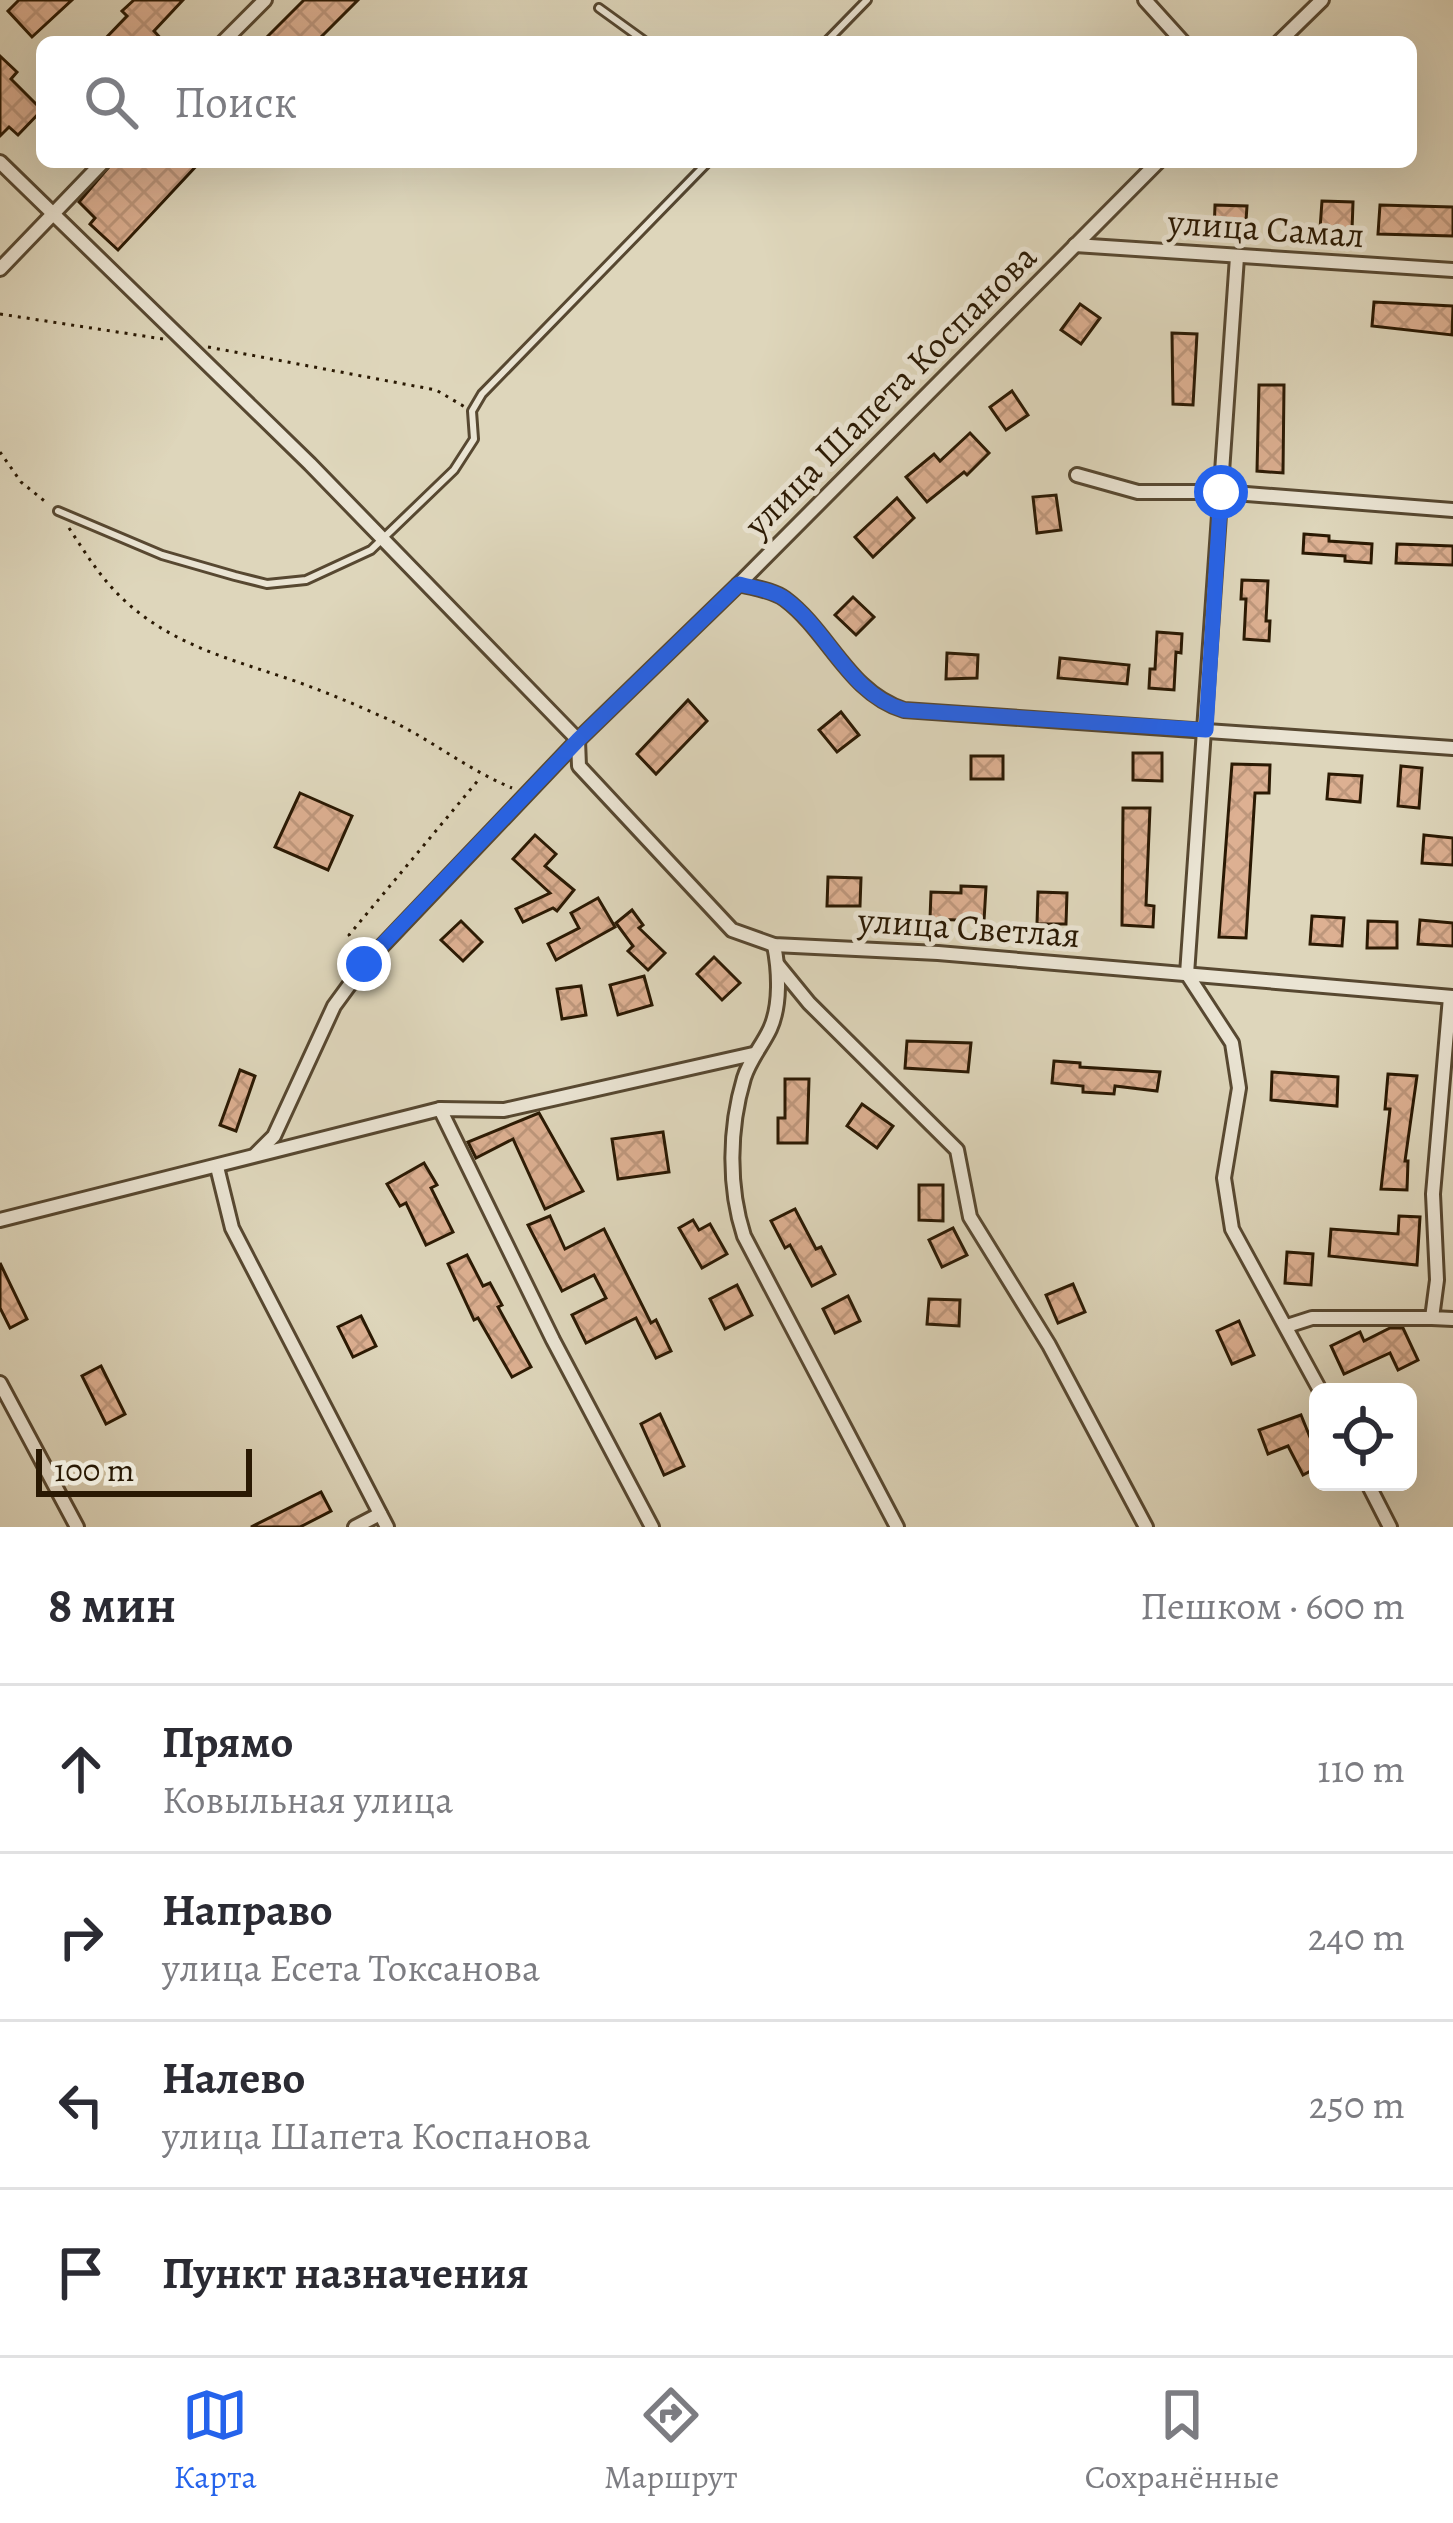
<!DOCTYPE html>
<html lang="ru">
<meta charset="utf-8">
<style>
:root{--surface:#fff;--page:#f2f2f3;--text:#2b2b33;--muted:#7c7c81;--line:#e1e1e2;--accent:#2563eb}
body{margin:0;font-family:Alegreya,serif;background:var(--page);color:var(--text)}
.controls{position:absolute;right:36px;bottom:36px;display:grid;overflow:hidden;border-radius:18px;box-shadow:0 12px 48px #0002}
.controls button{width:108px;height:108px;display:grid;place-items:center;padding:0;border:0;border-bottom:3px solid var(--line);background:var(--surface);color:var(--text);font:60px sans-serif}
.scale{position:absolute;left:36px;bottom:30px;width:216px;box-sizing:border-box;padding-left:12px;border:6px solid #2a1903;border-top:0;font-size:33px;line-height:42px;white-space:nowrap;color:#2a1903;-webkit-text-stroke:9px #eae4d3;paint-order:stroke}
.stop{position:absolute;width:36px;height:36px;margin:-27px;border:9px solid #2563eb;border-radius:50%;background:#fff}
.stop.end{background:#2563eb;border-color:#fff;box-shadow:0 3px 12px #0008}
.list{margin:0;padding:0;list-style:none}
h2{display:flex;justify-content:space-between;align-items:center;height:156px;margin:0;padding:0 48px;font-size:51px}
h2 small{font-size:39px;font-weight:400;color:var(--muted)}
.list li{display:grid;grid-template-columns:78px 1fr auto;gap:36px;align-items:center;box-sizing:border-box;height:168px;padding:0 48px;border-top:3px solid var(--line)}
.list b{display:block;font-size:45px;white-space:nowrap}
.list p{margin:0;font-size:39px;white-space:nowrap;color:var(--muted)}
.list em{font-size:39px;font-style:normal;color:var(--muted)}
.icon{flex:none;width:66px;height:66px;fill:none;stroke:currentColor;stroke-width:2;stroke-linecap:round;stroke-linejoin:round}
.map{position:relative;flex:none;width:1453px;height:1527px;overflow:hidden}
.search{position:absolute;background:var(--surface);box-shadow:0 12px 48px #0002;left:36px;right:36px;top:36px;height:132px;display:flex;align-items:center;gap:30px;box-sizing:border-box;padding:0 42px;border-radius:18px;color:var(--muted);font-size:45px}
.sheet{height:828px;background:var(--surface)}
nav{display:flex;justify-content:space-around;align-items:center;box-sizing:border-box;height:168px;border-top:3px solid var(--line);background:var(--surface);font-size:33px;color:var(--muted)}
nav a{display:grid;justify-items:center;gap:6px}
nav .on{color:var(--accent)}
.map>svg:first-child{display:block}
.building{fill:url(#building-cross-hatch);stroke:#2a1903;stroke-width:3}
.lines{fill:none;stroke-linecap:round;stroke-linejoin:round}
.lane-casing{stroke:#574831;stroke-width:12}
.street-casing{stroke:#574831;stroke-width:18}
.path{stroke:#2a1903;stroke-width:3;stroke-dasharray:3 6;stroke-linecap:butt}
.lane{stroke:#eae4d3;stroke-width:6}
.street{stroke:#eae4d3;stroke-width:12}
.route{stroke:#2563eb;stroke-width:15}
.labels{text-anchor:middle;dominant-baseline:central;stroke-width:10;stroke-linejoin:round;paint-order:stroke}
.street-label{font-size:36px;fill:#2a1903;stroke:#eae4d3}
</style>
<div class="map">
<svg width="1453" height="1527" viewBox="0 0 1453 1527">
<defs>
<pattern id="building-cross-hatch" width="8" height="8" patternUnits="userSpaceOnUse" patternTransform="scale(3)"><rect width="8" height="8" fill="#ddb092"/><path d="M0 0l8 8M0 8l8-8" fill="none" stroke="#be977c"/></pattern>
</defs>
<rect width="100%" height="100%" fill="#ded6bb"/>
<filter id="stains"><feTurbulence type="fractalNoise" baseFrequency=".00167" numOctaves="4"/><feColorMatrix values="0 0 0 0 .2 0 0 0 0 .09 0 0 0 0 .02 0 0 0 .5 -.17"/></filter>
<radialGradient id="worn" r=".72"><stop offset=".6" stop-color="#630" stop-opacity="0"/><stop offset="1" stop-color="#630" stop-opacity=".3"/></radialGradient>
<g class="building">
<polygon points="19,0 72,0 32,37 8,11"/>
<polygon points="134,0 183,0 154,31 164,42 102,42 127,16 122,11"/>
<polygon points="304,0 358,0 316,42 262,42"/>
<polygon points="0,56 17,72 11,79 42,110 18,135 9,127 0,136"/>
<polygon points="113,162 200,162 118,250 90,224 95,218 79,202"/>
<polygon points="1322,201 1353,202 1352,231 1320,229"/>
<polygon points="1215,205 1247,206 1245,235 1214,234"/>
<polygon points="1380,205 1453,207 1453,236 1378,234"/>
<polygon points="1374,302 1453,306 1452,335 1372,326"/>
<polygon points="1080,304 1100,318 1081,344 1061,330"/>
<polygon points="1172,333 1197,334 1193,405 1173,404"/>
<polygon points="1259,385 1284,385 1283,473 1257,471"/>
<polygon points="1012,391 1028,415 1006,430 990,407"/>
<polygon points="970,433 989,453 967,475 964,472 927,502 906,477 934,454 940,461"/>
<polygon points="1056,495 1061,530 1037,533 1033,497"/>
<polygon points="897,498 914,518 873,557 855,537"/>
<polygon points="1304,534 1329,536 1329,541 1372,544 1371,563 1345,561 1345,556 1303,553"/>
<polygon points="1397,544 1453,546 1453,565 1396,563"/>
<polygon points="1242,580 1268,581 1266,621 1270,621 1269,641 1244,639 1246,599 1241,599"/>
<polygon points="853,597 874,617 856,635 835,615"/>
<polygon points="1157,632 1182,634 1181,653 1176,652 1174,690 1149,688 1150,669 1155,669"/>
<polygon points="947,653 978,655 977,678 946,679"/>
<polygon points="1060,658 1129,665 1127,684 1058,678"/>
<polygon points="688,700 707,721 656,774 637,754"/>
<polygon points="841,712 859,735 837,752 819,730"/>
<polygon points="1133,753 1162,753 1162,781 1133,780"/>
<rect x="971" y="756" width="32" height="23"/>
<polygon points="1232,764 1270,765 1269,793 1255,793 1246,938 1219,937"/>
<polygon points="1401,766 1422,768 1419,808 1398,806"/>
<polygon points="1329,774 1362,776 1360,802 1327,799"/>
<polygon points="300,793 352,816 328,870 275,847"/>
<polygon points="1123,808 1150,808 1146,905 1154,906 1153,927 1122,925"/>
<polygon points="535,835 556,854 545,866 574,890 557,911 553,908 523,922 516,909 550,893 513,859"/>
<polygon points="1424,835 1453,838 1453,865 1422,863"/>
<polygon points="828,877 861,878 860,906 827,906"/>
<polygon points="961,886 986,887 984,921 930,919 931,892 961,893"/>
<polygon points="1038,892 1067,893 1066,924 1037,924"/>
<polygon points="598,898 615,927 556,960 548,944 579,928 571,913"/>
<polygon points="632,910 643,925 639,928 665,953 648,970 628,951 633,946 616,923"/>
<polygon points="1312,916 1344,918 1342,946 1310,944"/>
<polygon points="1420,920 1453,923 1453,946 1418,944"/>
<polygon points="461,921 482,942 463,961 441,940"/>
<polygon points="1368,921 1397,922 1397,948 1367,948"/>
<polygon points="714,957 740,983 722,1000 697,974"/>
<polygon points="644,976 652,1005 618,1015 610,985"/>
<polygon points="581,986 586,1015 562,1019 557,989"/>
<polygon points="907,1041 971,1043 968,1072 905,1068"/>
<polygon points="1054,1061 1080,1063 1080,1067 1160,1072 1157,1091 1115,1086 1114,1094 1083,1092 1083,1086 1052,1083"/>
<polygon points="240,1070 255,1076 236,1131 220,1125"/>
<polygon points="1272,1072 1338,1077 1337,1106 1271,1100"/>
<polygon points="1388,1074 1417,1076 1405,1161 1408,1161 1407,1190 1381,1189 1390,1109 1385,1109"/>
<polygon points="785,1079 809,1079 807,1143 778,1143 778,1118 785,1118"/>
<polygon points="862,1104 893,1126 877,1148 847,1126"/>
<polygon points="539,1113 583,1191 545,1209 513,1139 476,1158 468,1142"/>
<polygon points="663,1132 669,1172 618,1179 612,1139"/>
<polygon points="424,1163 437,1185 431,1188 453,1232 426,1245 406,1203 400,1206 387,1184"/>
<polygon points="919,1185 943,1185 943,1221 919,1220"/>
<polygon points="795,1209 816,1249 821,1247 835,1274 812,1286 790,1245 785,1248 771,1221"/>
<polygon points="550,1216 565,1249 604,1229 651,1323 656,1320 671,1351 656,1358 636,1318 586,1343 572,1315 606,1298 594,1275 562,1291 528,1225"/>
<polygon points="1399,1216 1420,1217 1417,1265 1329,1256 1331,1229 1398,1234"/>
<polygon points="693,1220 699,1230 710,1224 727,1254 702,1268 679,1228"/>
<polygon points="953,1228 967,1255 942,1267 929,1240"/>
<polygon points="1287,1252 1313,1254 1311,1285 1285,1283"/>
<polygon points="467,1255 483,1286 490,1283 502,1305 498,1307 531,1367 512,1377 478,1318 474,1320 448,1264"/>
<polygon points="0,1263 27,1319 10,1328 0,1308"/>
<polygon points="1073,1284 1085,1312 1058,1323 1046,1295"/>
<polygon points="737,1285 752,1315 725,1329 710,1299"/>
<polygon points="848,1296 860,1321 835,1333 823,1309"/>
<polygon points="929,1299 960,1300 959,1326 927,1324"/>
<polygon points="361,1316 376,1346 353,1357 338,1327"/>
<polygon points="1239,1321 1254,1355 1232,1364 1217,1331"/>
<polygon points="1390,1328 1403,1328 1418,1360 1398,1370 1390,1353 1344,1374 1331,1346 1360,1332 1364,1341"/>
<polygon points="101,1366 125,1414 106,1424 82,1376"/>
<polygon points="660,1414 684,1466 664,1475 641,1424"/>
<polygon points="1301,1415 1318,1457 1318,1467 1303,1475 1288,1446 1268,1454 1259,1430"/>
<polygon points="321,1492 331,1511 300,1527 251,1527"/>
</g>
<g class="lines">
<g class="lane-casing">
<g id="lane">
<polyline points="599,8 646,42"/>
<polyline points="826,42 867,0"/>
<polyline points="58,511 162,555 235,576 267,584 306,580 371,550 454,470 474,439 472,411 482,394 708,162"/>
</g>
</g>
<g class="street-casing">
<g id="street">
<polyline points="1145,0 1183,42"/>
<polyline points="223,42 265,0"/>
<polyline points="1279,42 1322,0"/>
<polyline points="0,162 310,464 578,740 579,766 732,930 774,945 938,953 1453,997"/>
<polyline points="1075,245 1453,270"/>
<polyline points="1237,257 1187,974 1232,1043 1239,1088 1224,1178 1232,1229 1321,1392"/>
<polyline points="0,269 103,162"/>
<polyline points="1077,475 1138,492 1221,492 1453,510"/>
<path d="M 739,584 C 754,588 773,590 785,599 C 829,632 849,693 904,710 L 1453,748"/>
<path d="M 774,945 C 779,970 781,1005 770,1029 C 762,1046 750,1059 744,1078 C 729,1128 728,1187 744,1236 L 897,1527"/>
<polyline points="778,965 809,1003 957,1150 970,1217 1049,1345 1146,1527"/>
<polyline points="1450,997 1433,1194 1437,1280 1432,1318 1453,1319"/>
<polyline points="440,1109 553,1340 652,1527"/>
<polyline points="256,1154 274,1136 334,1006 364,965 578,740 739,584 1158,162"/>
<polyline points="217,1167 232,1228 387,1527"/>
<polyline points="0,1220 440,1109 504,1110 753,1054"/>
<polyline points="1287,1326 1312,1318 1432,1318"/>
<polyline points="0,1383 77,1527"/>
<polyline points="1367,1482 1390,1527"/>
<polyline points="355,1527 380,1514"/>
</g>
</g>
<g class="path">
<polyline points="0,314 163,339"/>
<polyline points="208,347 436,390 465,407"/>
<polyline points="0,452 21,482 47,503"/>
<path d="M 69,528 C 86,554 102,580 125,601 C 173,645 230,659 289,679 C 321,690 352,703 383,717 C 428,737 466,769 512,788"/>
<polyline points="358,952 349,935 480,778"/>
</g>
<use href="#lane" class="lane"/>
<use href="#street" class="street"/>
</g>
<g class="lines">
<path class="route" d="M 364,964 L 578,740 L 739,584 C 754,588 773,590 785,599 C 829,631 849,694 904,710 L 1206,730 L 1221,492"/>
</g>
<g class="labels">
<g class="street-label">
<text transform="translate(1266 228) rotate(4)">улица Самал</text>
<text transform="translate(890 390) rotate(-45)">улица Шапета Коспанова</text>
<text transform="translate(969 927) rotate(4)">улица Светлая</text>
</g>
</g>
<rect width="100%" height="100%" filter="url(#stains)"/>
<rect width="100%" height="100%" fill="url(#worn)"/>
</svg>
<div class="controls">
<button><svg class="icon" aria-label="locate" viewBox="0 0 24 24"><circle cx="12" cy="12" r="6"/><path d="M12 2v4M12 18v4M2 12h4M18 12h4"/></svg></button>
</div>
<div class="scale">100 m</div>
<div class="stop" style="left:1221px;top:492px"></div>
<div class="stop end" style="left:364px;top:964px"></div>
<div class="search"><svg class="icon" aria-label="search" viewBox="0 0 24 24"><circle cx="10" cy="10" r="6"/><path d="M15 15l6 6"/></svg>Поиск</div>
</div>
<section class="sheet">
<h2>8 мин<small>Пешком · 600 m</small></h2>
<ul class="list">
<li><svg class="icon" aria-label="ahead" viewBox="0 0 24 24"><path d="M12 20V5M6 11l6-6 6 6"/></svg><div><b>Прямо</b><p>Ковыльная улица</p></div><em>110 m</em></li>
<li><svg class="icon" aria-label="right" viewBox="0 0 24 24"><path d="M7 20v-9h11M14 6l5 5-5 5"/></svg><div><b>Направо</b><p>улица Есета Токсанова</p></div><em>240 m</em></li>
<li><svg class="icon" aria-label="left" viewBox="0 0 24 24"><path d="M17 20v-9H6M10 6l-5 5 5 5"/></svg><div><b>Налево</b><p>улица Шапета Коспанова</p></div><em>250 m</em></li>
<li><svg class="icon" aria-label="arrive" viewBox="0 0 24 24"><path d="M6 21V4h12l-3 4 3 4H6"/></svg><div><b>Пункт назначения</b></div></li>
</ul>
</section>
<nav>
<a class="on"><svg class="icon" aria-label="map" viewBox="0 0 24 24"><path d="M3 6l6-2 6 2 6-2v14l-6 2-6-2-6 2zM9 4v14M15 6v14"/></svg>Карта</a>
<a><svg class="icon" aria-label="directions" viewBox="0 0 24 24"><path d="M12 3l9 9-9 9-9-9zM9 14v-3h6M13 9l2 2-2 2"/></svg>Маршрут</a>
<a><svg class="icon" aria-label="saved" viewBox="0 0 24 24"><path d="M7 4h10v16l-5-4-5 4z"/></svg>Сохранённые</a>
</nav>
